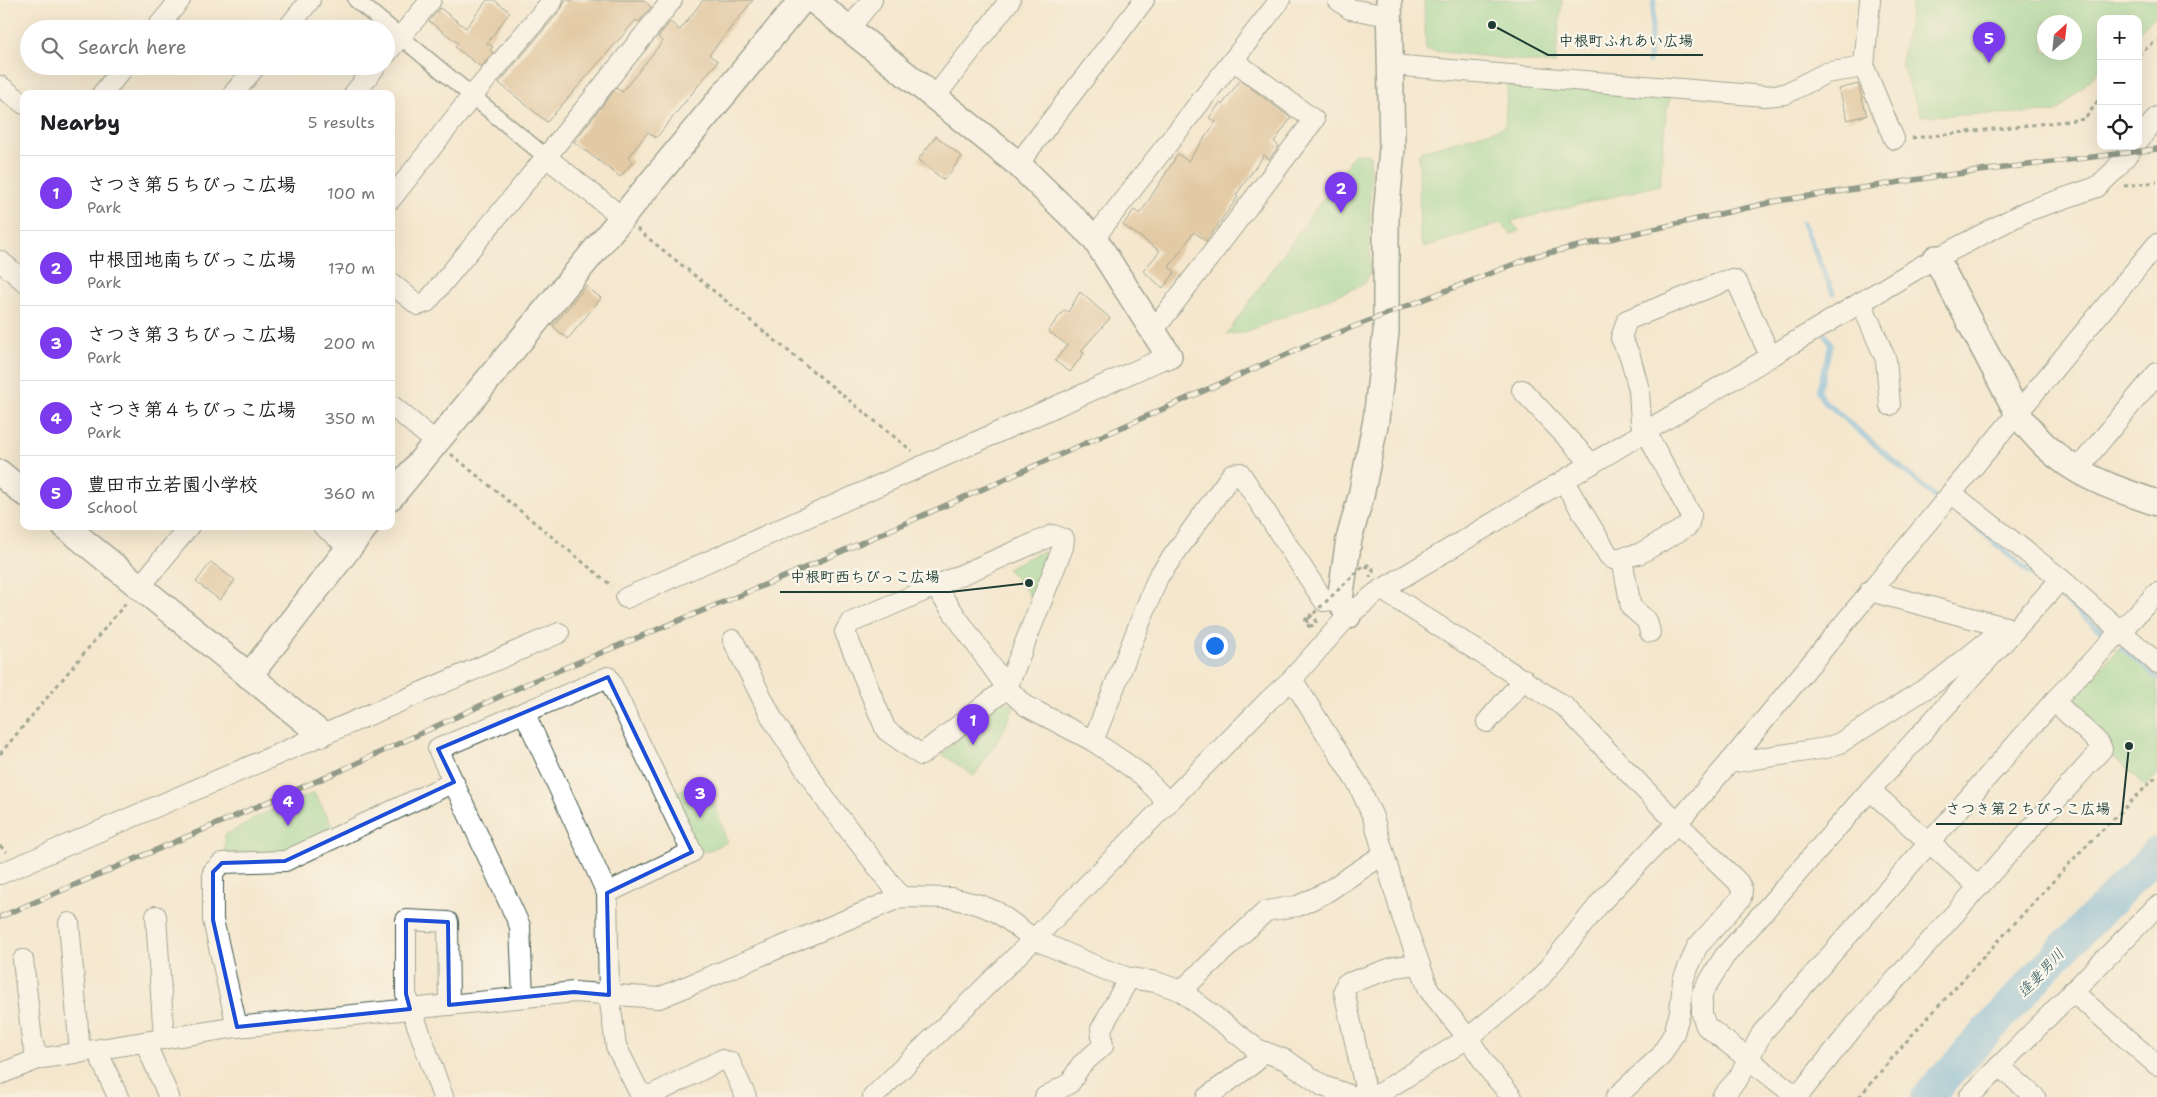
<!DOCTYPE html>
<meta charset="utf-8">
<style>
:root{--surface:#fff;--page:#f2f2f2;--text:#202124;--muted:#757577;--line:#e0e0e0;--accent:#7c3aed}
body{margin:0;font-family:"Shantell Sans","Klee One",sans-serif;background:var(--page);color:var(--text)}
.controls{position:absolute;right:15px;top:15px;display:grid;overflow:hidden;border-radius:10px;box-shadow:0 5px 20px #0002}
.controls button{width:45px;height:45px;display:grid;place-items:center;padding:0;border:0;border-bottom:1px solid var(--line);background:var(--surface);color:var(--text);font:25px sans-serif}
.compass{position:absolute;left:2037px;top:15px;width:45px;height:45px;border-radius:50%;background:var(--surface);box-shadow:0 5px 20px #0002;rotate:27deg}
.you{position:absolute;left:1214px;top:645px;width:18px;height:18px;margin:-12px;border:4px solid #fff;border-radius:50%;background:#1a73e8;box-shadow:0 0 0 8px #1a73e833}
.badge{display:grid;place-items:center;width:32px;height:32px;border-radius:50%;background:var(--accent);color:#fff;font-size:16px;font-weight:700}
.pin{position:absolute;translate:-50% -41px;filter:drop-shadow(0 1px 2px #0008)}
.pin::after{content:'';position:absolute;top:26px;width:18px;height:15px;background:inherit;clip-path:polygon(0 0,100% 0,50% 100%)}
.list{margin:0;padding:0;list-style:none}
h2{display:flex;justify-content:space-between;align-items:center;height:65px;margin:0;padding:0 20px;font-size:21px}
h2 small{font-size:16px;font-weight:400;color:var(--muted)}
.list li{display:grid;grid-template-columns:32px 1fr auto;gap:15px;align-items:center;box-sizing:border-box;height:75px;padding:0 20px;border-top:1px solid var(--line)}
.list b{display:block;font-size:19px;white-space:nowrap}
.list p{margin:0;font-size:16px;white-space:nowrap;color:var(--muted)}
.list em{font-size:16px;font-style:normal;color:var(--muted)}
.icon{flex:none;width:28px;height:28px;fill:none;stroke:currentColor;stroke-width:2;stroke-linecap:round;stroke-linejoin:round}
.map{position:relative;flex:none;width:2157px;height:1097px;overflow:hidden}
.search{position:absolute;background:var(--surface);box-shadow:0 5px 20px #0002;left:20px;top:20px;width:375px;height:55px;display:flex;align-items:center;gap:12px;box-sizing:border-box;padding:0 18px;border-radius:28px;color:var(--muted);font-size:19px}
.panel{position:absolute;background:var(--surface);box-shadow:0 5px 20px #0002;left:20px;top:90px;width:375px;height:440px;border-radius:10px}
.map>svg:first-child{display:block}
.green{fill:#8dd692;stroke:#568a63;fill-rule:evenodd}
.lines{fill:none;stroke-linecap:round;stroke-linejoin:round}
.stream{stroke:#6ab4e2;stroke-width:5.5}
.river{stroke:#6ab4e2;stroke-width:32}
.building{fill:#cea775}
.pedestrian-casing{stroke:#3f564b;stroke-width:18}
.minor-casing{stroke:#3f564b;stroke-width:22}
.tertiary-casing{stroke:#3f564b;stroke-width:28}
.path{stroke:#3f564b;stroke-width:3;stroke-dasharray:4 4;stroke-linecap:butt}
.pedestrian{stroke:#fff;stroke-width:15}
.minor{stroke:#fff;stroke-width:20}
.tertiary{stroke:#fff;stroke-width:25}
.rail-casing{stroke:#1f3d34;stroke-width:5.5}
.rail{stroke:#fbf7ec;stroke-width:4;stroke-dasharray:11;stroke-linecap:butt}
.path-bridge{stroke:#3f564b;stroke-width:3;stroke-dasharray:4 4;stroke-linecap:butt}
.marked{fill:none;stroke:#1d4ed8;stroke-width:4;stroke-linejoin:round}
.labels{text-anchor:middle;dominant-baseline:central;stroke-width:4.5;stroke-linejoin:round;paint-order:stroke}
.water-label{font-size:15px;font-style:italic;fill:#325b60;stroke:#fbf7ec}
.leader{fill:none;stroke:#1f3d34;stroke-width:2}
.callout-dot{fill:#1f3d34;stroke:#fbf7ec;stroke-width:2}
.callout-label{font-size:15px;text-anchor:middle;font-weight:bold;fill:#1f3d34;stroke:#fbf7ec;stroke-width:4.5;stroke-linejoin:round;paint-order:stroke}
</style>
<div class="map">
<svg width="2157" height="1097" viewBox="0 0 2157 1097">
<rect width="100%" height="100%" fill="#fbf7ec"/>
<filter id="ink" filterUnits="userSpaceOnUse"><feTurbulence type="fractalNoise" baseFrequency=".02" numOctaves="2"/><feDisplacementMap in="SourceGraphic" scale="10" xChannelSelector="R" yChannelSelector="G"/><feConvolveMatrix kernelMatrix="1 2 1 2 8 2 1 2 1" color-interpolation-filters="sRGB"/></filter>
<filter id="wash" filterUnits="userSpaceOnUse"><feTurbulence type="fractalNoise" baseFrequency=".0096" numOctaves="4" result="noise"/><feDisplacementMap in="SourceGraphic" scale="20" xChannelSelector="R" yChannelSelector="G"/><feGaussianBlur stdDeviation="1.12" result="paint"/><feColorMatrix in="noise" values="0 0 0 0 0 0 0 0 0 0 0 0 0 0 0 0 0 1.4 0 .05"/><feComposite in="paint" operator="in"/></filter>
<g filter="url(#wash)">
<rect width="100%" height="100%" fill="#f4e7ce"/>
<g class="green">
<polygon points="1424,0 1562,0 1555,64 1426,50"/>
<path d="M 1913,0 L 2157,0 L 2157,14 L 2138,33 L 2138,19 L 2101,19 L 2101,69 L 2057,112 L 1921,116 L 1901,63 ZM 2044,22 L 2074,22 L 2074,52 L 2044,52 Z"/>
<polygon points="1508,80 1670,98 1666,112 1660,185 1511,221 1519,231 1511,234 1500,223 1424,247 1420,240 1419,152 1505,127"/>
<polygon points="1355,153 1370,155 1370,271 1366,282 1360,286 1245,332 1226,335"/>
<polygon points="1043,551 1048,559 1032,598 1007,568"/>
<polygon points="2120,647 2157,679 2157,775 2145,786 2069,716 2069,704"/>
<polygon points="1000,701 1015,705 1001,735 974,776 942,754"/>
<polygon points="691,786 710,788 727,842 705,852 695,848 671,794"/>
<polygon points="314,793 334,828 282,851 225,854 225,835 249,823 251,819"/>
</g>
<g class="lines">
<g class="stream">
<polyline points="1649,61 1654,0"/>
<polyline points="1803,223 1833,293"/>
<polyline points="1826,335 1831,344 1818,392 1823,400 1935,497"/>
<polyline points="1958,512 2047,587"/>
<polyline points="2054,592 2103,632"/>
<polyline points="2122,648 2157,677"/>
</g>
<polyline class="river" points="1927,1097 2059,953 2157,853"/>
</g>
<g id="blocks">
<g class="building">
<polygon points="487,0 494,0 510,12 487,43 493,47 490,50 493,53 481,67 455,47 458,43 429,21 440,8 466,28"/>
<polygon points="565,0 643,0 651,7 639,22 636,20 547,122 499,83 562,8"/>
<polygon points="703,0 753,0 709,55 718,61 656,138 648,132 628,158 633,162 620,177 574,142 616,88 622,92 663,41 658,37 670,22 680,30"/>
<polygon points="1240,80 1291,118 1274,142 1279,146 1269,159 1264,155 1236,195 1238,197 1206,241 1194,232 1169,267 1175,272 1163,288 1143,271 1160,251 1123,225 1134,210 1140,214 1178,154 1188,161 1216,122 1209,118 1220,103 1222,105"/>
<polygon points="1858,84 1867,115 1848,120 1839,89"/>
<polygon points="936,136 962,157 944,180 918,160"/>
<polygon points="586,286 601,298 568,339 553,326"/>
<polygon points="1080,292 1110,318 1081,351 1084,353 1070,372 1055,361 1067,345 1048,331 1064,310 1068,312"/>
<polygon points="211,562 235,580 220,600 196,582"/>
</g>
</g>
</g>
<g filter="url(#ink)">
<use href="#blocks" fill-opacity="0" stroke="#3f564b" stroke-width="1"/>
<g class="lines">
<g class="pedestrian-casing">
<polyline id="pedestrian" points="356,0 546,157"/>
</g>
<g class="minor-casing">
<g id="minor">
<polyline points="1338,0 1350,9 1389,16"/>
<polyline points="1870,0 1864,67 1894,139"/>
<polyline points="156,29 180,0"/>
<polyline points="287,29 310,0"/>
<polyline points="849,29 872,0"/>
<polyline points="386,54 431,0"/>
<polyline points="1391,65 1765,96 1785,94 1826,73 1864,67"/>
<polyline points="0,86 24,104"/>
<polyline points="102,94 125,66"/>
<polyline points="233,94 256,66"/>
<polyline points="354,94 376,66"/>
<polyline points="934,98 1010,0"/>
<polyline points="2138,141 2157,117"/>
<polyline points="546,157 672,0"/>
<polyline points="1018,164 1144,0"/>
<polyline points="391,199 473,95 553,0"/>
<polyline points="1094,238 1280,0"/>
<polyline points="0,261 24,281"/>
<polyline points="391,283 418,305 427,302 546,157 623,218"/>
<polyline points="1861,302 1886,360 1890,405"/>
<polyline points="1153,331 1314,120 1233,60"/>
<polyline points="1522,390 1592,464"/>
<polyline points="391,405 437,443"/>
<polyline points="2076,471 2157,373"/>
<polyline points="1564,482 1609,556 1613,559 1639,554 1688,526 1691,515 1641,423 1639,390 1630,356 1621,338 1627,320 1728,280 1734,280 1738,284 1770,356"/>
<polyline points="1951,493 2061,579 2157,663"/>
<polyline points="323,526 349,547"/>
<polygon points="1053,535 1064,539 1063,547 1007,688 921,755 886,730 845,632 850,623"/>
<polyline points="1622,559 1631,607 1647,621 1650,632"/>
<polyline points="140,587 189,526"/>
<polyline points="936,588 1007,688 1026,706 1093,741 1121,760 1142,775 1160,794 1166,805"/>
<polyline points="1381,589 1565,707 1677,823 1738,882 1742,890 1741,898 1697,947 1683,980 1680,1012 1674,1033 1661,1056 1616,1097"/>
<polyline points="1870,591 2005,627"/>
<polyline points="626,598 1169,356"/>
<polyline points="733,640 773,720 825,799 901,897"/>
<polyline points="1292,679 1359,786 1373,817 1402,916 1429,990 1468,1038 1490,1071 1512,1097"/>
<polyline points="2054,701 2096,740 2102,749 1856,1024 1797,1097 1706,1026 1702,1014 1702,993 1724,957 1870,790 2061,579"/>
<polyline points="524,712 607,893 609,995 616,1046 639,1092 650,1096 721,1060 730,1062 746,1097"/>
<polyline points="1487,722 1524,679"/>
<polyline points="1093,741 1158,577 1232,474 1240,473 1324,601 1340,599"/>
<polyline points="1729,763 1826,748 1840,743 1939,680 2005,627 2007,628"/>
<polyline points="1870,790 1979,887"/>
<polyline points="0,874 559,633"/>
<polyline points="156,916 164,1039"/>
<polyline points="69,923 80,1053"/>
<polyline points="23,960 32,1041 38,1059"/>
<polyline points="1181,991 1266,911 1298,906 1325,893 1384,854"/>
<polyline points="2072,991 2157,1065"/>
<polyline points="523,997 520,926 438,749 608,677 692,852 607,893"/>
<polyline points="237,1027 213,920 213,872 222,863 285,861 454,782"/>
<polyline points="145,1042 169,1097"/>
<polyline points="97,1050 118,1097"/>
<polyline points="1999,1066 2035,1097"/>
<polyline points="0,1074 38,1059 237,1027 574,992 659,998 901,897 951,898 980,905 997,912 1034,939 1098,967 1129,978 1156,982 1181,991 1257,1049 1286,1060 1323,1086 1355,1097"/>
<polyline points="443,1097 406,994 406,920 448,922 449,1005"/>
<polyline points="873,1097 1034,939 1269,700 1292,679 1348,616 1376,593 1925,264 2027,211 2097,187 2114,171 2134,146"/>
<polyline points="1045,1097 1070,1083 1081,1065 1103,1046 1101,1029 1129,978"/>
<polyline points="1207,1097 1255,1062 1257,1049"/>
<polyline points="1367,1097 1344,991 1346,984 1395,967 1418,964"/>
<polyline points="1374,1097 1468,1038 1521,995 1541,977 1601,902 1677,823 1729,763 2157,244"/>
<polyline points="1722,1097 1739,1077 1762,1033 2054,701 2157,593"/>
<polyline points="1969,1097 2157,906"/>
</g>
</g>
<g class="tertiary-casing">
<g id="tertiary">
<polyline points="813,0 1018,164 1094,238 1169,356"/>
<path d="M 1936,258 L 2018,414 C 2057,469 2096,482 2157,503"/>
<polyline points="0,473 24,493"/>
<polyline points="391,497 802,0"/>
<polyline points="65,526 321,734"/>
<polyline points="1348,616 1340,599 1349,539 1361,496 1376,420 1386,332 1386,216 1392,149 1389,0"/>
<polyline points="249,676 366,526"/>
</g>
</g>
<g class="path">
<polyline points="2138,55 2157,40"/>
<polyline points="1912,138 2085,119 2101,96"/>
<polyline points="2124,186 2157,182"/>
<polyline points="637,229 912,451"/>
<polyline points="451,454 612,586"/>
<polyline points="1365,567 1370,567 1375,573"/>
<polyline points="1308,619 1307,624 1312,626 1316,624 1316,619 1310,615 1307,616 1305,622 1312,630"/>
<polyline points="0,754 126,603"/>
<polyline points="0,846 7,852"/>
<polyline points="1859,1097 1911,1036 2080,852 2157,776"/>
</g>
<use href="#pedestrian" class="pedestrian"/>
<use href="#minor" class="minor"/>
<use href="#tertiary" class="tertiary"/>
<g class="rail-casing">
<polyline id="rail" points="0,917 340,771 533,681 784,577 1312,343 1535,256 1777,201 1940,176 2157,149"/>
</g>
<use href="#rail" class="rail"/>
<polyline class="path-bridge" points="1308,619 1365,564 1373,568 1372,575 1369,577"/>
</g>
</g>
<path d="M0 0H2157V1097H0ZM 608,677 L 692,852 L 607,893 L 609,995 L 574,992 L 449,1005 L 448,922 L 406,920 L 406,994 L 410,1009 L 237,1027 L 213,920 L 213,872 L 222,863 L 285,861 L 454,782 L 438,749 Z" fill="#f4e7ce" fill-opacity=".55" fill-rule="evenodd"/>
<path class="marked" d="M 608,677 L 692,852 L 607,893 L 609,995 L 574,992 L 449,1005 L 448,922 L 406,920 L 406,994 L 410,1009 L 237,1027 L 213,920 L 213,872 L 222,863 L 285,861 L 454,782 L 438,749 Z"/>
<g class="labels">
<g class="water-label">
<text transform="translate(2041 973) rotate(-47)">逢妻男川</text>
</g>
</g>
<path class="leader" d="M1492 25L1548 55H1703M1029 583L950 592H780M2129 746L2121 824H1936"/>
<g class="callout-dot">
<circle cx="1492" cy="25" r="5"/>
<circle cx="1029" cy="583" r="5"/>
<circle cx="2129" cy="746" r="5"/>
</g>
<g class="callout-label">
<text x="1626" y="46">中根町ふれあい広場</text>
<text x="865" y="582">中根町西ちびっこ広場</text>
<text x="2028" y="814">さつき第２ちびっこ広場</text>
</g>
</svg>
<div class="controls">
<button>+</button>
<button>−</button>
<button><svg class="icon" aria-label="locate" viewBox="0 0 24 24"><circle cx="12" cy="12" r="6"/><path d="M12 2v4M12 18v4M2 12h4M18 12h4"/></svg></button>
</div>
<svg class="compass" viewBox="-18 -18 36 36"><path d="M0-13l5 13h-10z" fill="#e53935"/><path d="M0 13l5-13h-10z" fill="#757577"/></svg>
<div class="you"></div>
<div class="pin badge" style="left:973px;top:745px">1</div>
<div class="pin badge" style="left:1341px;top:213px">2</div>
<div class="pin badge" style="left:700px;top:818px">3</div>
<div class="pin badge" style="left:288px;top:826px">4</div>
<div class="pin badge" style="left:1989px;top:63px">5</div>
<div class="search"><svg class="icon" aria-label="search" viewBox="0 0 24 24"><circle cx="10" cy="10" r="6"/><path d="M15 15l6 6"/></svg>Search here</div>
<section class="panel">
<h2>Nearby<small>5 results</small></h2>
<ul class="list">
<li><span class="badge">1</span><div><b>さつき第５ちびっこ広場</b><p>Park</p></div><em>100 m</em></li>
<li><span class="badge">2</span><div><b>中根団地南ちびっこ広場</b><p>Park</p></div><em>170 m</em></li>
<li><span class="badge">3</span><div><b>さつき第３ちびっこ広場</b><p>Park</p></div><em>200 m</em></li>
<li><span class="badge">4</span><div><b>さつき第４ちびっこ広場</b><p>Park</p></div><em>350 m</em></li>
<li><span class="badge">5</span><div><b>豊田市立若園小学校</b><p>School</p></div><em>360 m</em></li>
</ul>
</section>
</div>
